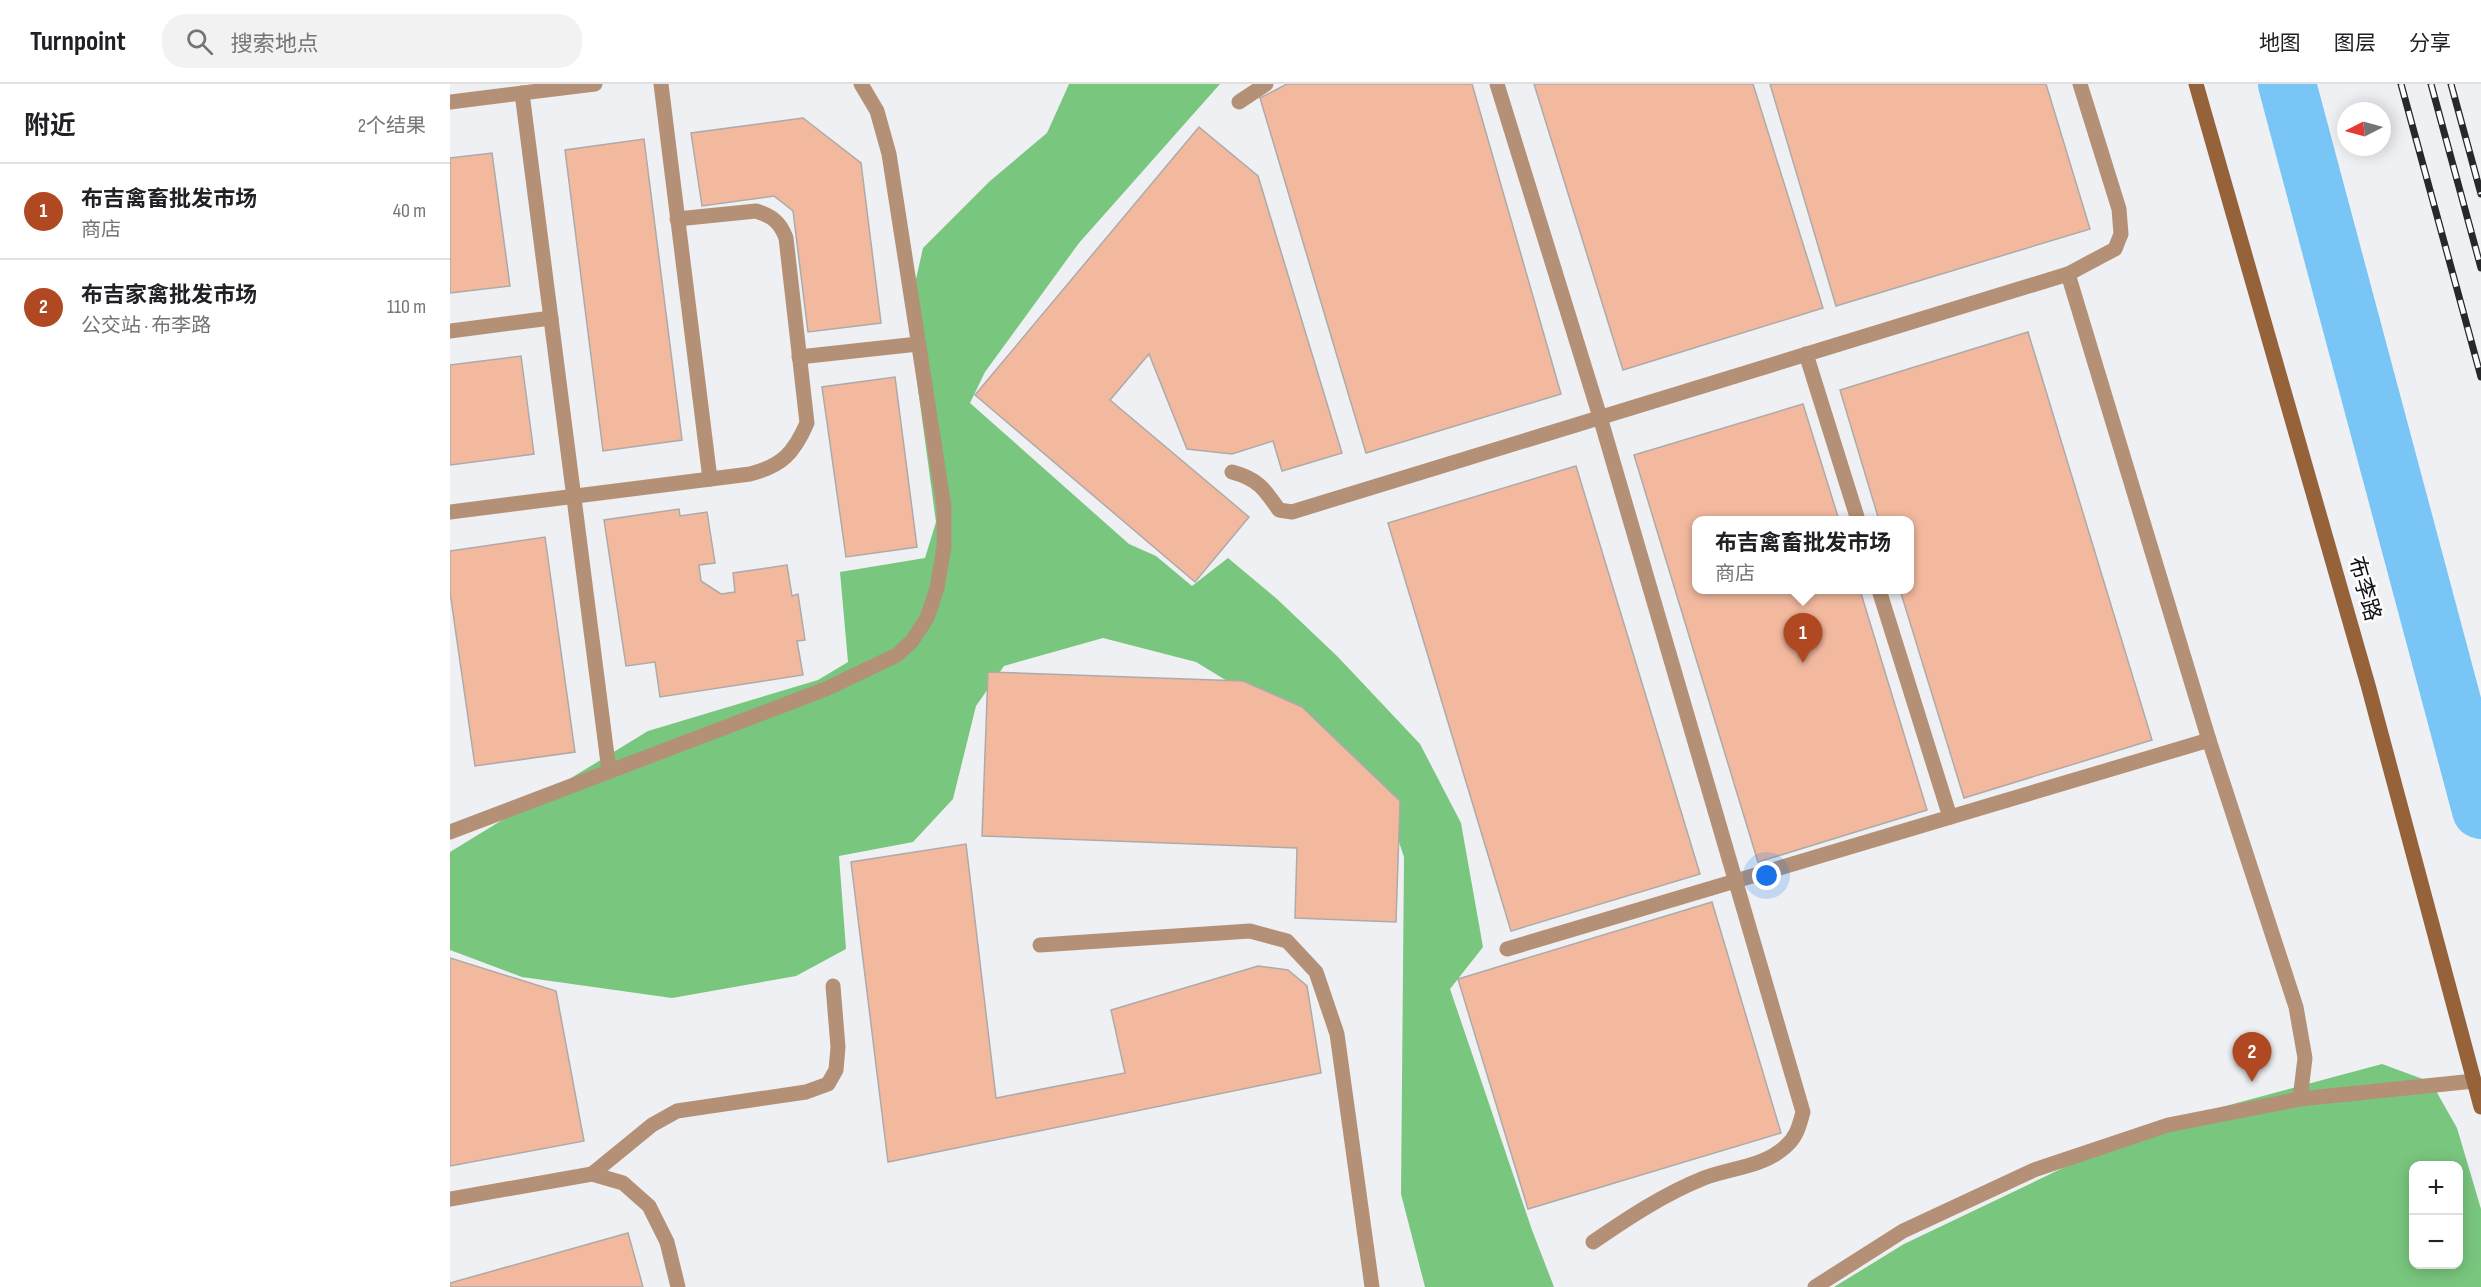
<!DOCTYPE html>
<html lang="zh">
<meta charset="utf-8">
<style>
:root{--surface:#fff;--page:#f2f2f2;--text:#202124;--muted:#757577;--line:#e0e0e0;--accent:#b04922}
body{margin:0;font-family:"Sofia Sans Condensed","Noto Sans SC",sans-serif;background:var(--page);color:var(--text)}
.controls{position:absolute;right:18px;bottom:18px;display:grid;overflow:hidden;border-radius:12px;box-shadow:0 3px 15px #0003}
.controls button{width:54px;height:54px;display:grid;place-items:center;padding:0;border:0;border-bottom:2px solid var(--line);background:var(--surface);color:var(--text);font:30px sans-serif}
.compass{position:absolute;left:1887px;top:18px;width:54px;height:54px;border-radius:50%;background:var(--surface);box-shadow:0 3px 15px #0003;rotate:264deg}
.you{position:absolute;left:1317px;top:792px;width:21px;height:21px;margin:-15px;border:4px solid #fff;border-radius:50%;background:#1a73e8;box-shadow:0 0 0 9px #1a73e833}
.badge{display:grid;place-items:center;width:39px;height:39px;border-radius:50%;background:var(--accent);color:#fff;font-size:20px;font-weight:700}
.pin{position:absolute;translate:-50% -50px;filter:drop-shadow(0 2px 3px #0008)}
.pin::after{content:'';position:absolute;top:32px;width:21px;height:18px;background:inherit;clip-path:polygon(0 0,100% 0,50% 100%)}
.popup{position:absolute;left:1242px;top:432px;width:222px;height:78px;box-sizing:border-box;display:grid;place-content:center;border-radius:12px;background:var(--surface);filter:drop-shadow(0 2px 4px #0005);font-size:20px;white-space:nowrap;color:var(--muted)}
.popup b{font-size:22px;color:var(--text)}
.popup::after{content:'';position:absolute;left:50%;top:100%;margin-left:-12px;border:12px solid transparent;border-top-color:var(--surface)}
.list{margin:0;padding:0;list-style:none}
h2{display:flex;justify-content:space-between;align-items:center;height:78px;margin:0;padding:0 24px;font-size:26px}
h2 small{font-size:20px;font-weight:400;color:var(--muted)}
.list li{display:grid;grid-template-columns:39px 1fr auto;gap:18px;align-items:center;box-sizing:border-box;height:96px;padding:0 24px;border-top:2px solid var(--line)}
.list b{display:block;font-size:22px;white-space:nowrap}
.list p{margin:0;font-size:20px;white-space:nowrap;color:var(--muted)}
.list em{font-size:20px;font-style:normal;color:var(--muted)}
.icon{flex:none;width:33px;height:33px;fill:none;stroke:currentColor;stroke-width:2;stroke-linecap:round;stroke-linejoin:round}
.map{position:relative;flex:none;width:2031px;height:1203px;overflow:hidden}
header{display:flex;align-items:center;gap:36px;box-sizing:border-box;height:84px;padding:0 30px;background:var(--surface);border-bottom:2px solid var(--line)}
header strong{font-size:28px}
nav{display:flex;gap:33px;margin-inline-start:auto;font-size:21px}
.search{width:420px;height:54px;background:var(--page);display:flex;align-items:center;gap:15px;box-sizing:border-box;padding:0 21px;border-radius:24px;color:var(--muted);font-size:22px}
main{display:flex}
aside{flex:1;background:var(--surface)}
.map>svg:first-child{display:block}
.forest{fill:#79c67e;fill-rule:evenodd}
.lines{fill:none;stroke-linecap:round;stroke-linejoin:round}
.river{stroke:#79c6f6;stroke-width:58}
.building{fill:#f3b99f;stroke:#adaaa8;stroke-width:1.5}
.service{stroke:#b49176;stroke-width:15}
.minor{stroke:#b49176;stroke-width:15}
.secondary{stroke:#956239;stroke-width:15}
.rail-casing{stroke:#272829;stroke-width:7}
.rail{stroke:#fdfdff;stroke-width:4.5;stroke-dasharray:14;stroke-linecap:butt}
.labels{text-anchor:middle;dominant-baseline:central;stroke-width:5;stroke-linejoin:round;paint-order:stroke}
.street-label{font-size:22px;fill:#101112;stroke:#fdfdff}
</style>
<header>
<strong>Turnpoint</strong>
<div class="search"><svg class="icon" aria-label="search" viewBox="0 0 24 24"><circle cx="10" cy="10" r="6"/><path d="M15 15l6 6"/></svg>搜索地点</div>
<nav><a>地图</a><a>图层</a><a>分享</a></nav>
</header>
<main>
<aside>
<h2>附近<small>2个结果</small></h2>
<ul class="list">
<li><span class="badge">1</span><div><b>布吉禽畜批发市场</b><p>商店</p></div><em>40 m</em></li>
<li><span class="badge">2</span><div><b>布吉家禽批发市场</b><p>公交站 · 布李路</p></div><em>110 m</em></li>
</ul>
</aside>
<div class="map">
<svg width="2031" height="1203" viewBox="0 0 2031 1203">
<rect width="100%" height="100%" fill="#eff0f3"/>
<g class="forest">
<polygon points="619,0 770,0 629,159 535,288 520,319 679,460 706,472 742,502 778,474 827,515 888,573 970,660 1011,739 1033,863 1000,905 1082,1146 1104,1203 975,1203 951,1110 954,773 933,710 846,639 746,578 653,554 554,582 526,622 503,715 463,758 389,772 396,865 346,892 222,914 72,893 0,866 0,768 198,647 368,596 398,578 390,488 475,474 486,438 458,231 473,164 540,97 597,49"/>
<path d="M 1932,980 L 1981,998 L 2007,1044 L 2031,1125 L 2031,1203 L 1384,1203 L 1454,1160 L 1701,1042 ZM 1964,1082 L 2008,1082 L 2008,1180 L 1964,1180 Z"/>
</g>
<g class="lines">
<polyline class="river" points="1837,0 2031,726"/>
</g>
<g class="building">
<polygon points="837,0 1022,0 1111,310 916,369 810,14"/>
<polygon points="1084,0 1303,0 1373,224 1173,286"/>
<polygon points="1320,0 1596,0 1640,145 1386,222"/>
<polygon points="353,34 411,79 431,239 358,248 343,127 324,112 252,122 241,49"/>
<polygon points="749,43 808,92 892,369 832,387 823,357 782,370 737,365 699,270 660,316 799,433 745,498 525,311"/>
<polygon points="194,55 232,356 153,367 115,66"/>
<polygon points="42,69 60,202 0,209 0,74"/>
<polygon points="1578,248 1702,656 1514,714 1450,506 1460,506 1460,436 1429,436 1390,306"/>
<polygon points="71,272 84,370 0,381 0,281"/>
<polygon points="445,293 467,463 396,473 372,303"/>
<polygon points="1353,320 1389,436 1246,436 1246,506 1410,506 1477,726 1308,778 1184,371"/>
<polygon points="1126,382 1250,790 1061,847 938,439"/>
<polygon points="229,425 230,432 257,428 265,479 249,481 251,497 271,510 285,508 283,489 337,481 342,512 348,510 355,556 347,557 353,591 210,613 205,578 176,582 154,436"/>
<polygon points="95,453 125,668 25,682 0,508 0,467"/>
<polygon points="538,588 793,597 852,623 950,717 946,838 845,834 847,764 532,752"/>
<polygon points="516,760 546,1014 675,989 661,926 808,882 838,886 857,902 871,989 438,1078 401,778"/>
<polygon points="1262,818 1331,1049 1078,1125 1008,895"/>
<polygon points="0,874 106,907 134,1057 0,1082"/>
<polygon points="178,1149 193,1203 0,1203 0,1199"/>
</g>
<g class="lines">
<g class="service">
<polyline points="211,0 260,395"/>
<path d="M 1047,0 L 1150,333 L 1353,1028 C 1349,1042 1347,1053 1335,1063 C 1313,1083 1280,1084 1254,1094 C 1214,1110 1178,1134 1143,1158"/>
<polyline points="1630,0 1669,125 1671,150 1665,165 1618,190 1759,656 1846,923 1855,974 1850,1015"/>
<polyline points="72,9 159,687"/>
<polyline points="0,18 145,0"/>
<polyline points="789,18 816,0"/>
<polyline points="0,247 101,234"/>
<polyline points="1356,270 1408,436"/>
<polyline points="349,273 468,260"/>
<path d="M 782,388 C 808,395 814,404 829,426 L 842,428 L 1618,190"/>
<path d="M 0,428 L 300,390 C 332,382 344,369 357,339 L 336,154 C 330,138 322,132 306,127 L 227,135"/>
<polyline points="1429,506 1500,733"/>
<polyline points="0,748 376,605 447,571 462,557 477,534 487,504 494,463 494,423 439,70 427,27 411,0"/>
<polyline points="590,861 800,847 837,857 866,888 887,950 922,1203"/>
<polyline points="1057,865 1759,656"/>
<polyline points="142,1090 202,1041 227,1027 356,1008 378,1000 386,986 388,963 383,902"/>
<polyline points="0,1115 142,1090 173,1099 199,1122 217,1158 228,1203"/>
</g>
<polyline class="minor" points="1365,1203 1453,1147 1584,1086 1718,1041 1850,1015 2024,997"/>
<polyline class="secondary" points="1746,0 1918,601 2031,1023"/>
<g class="rail-casing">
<g id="rail">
<polyline points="1951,0 2031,293"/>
<polyline points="1981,0 2031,184"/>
<polyline points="2001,0 2031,110"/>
</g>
</g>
<use href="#rail" class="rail"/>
</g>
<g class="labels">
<g class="street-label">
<text transform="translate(1914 505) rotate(74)">布李路</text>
</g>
</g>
</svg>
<div class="controls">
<button>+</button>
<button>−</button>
</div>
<svg class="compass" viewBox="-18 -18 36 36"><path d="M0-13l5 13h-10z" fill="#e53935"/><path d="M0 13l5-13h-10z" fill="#757577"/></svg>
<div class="you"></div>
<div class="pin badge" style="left:1353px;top:579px">1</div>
<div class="popup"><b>布吉禽畜批发市场</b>商店</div>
<div class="pin badge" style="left:1802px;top:998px">2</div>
</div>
</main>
